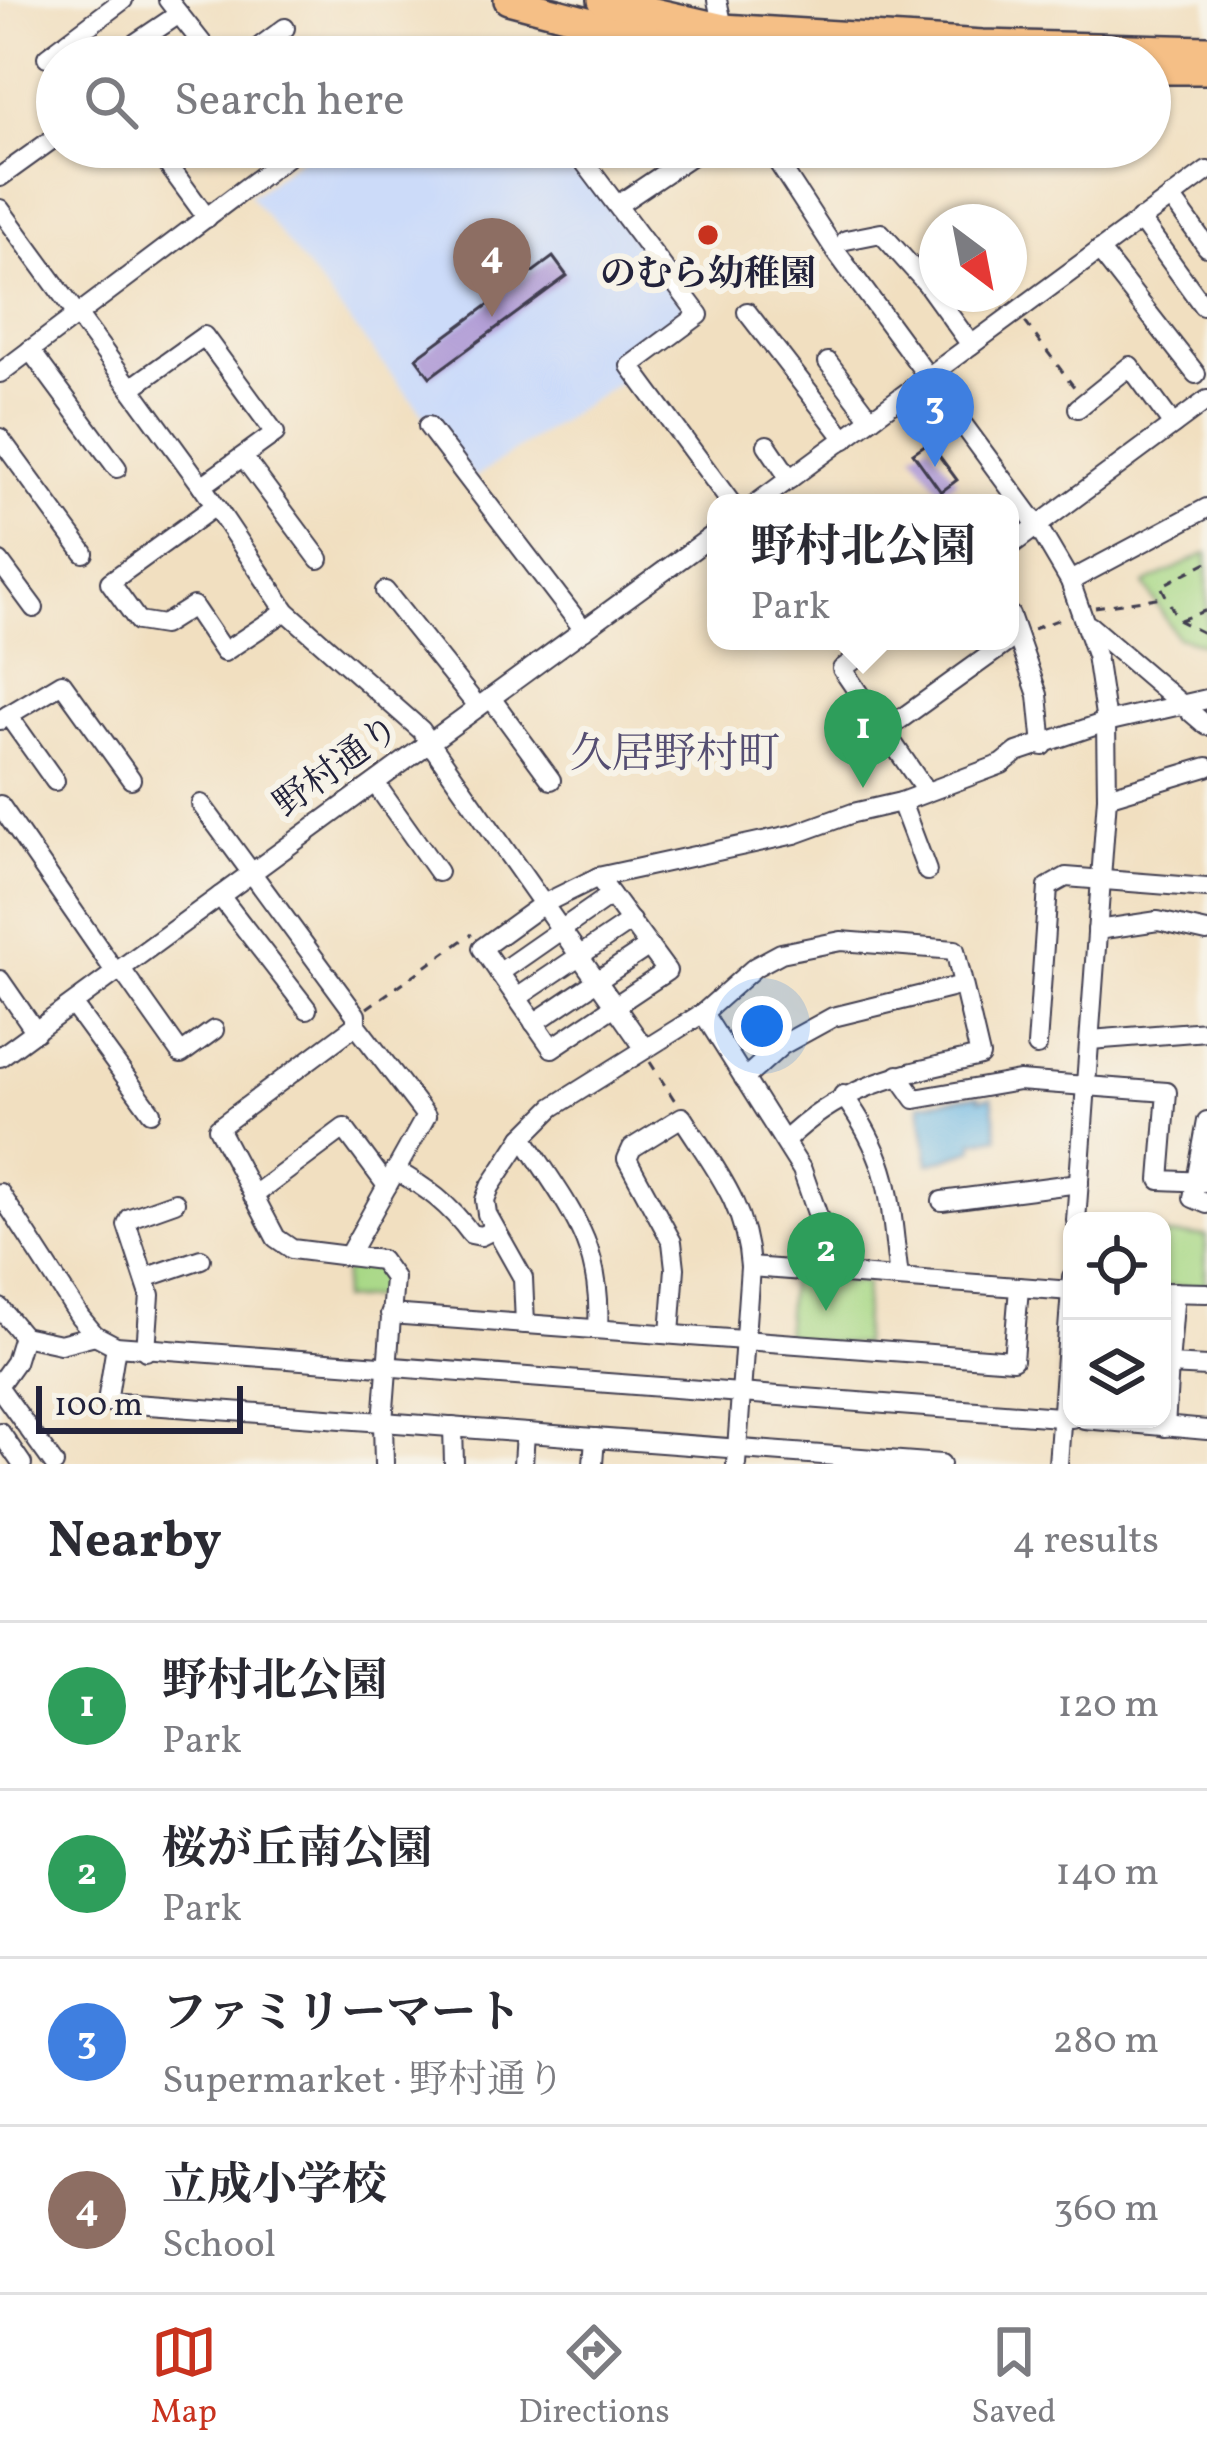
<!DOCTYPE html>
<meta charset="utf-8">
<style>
:root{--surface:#fff;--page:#f7f7f7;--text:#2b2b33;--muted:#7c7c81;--line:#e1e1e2;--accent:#c8321e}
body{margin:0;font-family:Vollkorn,"Noto Serif JP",serif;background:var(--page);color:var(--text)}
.controls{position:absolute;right:36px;bottom:36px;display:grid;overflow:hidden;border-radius:24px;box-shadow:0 3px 9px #0004}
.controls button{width:108px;height:108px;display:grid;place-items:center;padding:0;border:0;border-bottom:3px solid var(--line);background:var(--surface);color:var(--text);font:60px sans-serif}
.compass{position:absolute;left:919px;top:204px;width:108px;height:108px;border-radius:50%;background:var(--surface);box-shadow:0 3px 9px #0004;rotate:148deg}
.scale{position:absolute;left:36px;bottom:30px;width:207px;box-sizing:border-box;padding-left:12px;border:6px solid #22223b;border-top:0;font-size:33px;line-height:42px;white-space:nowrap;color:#22223b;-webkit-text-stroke:9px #f7f3e8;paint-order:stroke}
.you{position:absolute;left:762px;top:1026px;width:42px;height:42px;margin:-30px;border:9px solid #fff;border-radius:50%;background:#1a73e8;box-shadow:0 0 0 18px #1a73e833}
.badge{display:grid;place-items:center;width:78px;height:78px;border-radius:50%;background:var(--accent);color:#fff;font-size:39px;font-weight:700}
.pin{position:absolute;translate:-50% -99px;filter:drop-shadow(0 3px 6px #0008)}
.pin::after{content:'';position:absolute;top:63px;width:42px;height:36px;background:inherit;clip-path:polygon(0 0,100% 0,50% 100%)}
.popup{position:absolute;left:707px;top:494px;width:312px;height:156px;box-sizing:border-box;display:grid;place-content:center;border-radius:24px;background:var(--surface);filter:drop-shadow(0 3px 9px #0005);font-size:39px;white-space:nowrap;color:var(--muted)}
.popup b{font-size:45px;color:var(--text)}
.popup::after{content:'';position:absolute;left:50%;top:100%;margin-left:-24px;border:24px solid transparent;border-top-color:var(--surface)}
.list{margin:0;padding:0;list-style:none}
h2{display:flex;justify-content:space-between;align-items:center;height:156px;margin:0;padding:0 48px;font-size:51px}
h2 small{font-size:39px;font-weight:400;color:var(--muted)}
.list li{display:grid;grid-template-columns:78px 1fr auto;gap:36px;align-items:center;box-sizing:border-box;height:168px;padding:0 48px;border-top:3px solid var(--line)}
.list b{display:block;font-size:45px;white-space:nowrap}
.list p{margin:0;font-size:39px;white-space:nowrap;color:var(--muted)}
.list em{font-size:39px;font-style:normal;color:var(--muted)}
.icon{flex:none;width:66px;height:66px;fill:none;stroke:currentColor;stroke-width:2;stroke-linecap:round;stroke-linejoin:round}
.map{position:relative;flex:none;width:1207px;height:1464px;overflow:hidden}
.search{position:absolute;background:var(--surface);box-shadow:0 3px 9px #0004;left:36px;right:36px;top:36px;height:132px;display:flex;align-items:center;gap:30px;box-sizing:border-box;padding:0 42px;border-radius:66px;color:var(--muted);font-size:45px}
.sheet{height:828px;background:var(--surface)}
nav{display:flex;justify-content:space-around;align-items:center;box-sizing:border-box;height:168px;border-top:3px solid var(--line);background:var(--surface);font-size:33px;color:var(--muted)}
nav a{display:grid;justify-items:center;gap:6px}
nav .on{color:var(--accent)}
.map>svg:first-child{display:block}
.built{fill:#ccdbf9}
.green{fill:#a8d886;stroke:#657d60;stroke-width:3}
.water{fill:#69b6e3;stroke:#466c8f;stroke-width:3}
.building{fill:#b4a0d7}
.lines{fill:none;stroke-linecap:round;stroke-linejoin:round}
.minor-casing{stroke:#413e4f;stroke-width:22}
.highway-casing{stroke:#413e4f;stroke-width:32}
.path{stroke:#413e4f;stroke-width:3;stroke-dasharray:9 9;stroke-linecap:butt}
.minor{stroke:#fff;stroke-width:18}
.highway{stroke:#f5bf86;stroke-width:27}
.poi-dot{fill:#c8321e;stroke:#f7f3e8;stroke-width:4.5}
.labels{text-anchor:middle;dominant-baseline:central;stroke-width:12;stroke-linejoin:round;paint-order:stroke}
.poi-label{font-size:36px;font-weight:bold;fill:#22223b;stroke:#f7f3e8}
.street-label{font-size:36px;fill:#22223b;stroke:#f7f3e8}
.quarter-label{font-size:42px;fill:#554e72;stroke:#f7f3e8}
</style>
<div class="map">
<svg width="1207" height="1464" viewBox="0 0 1207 1464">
<rect width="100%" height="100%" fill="#f7f3e8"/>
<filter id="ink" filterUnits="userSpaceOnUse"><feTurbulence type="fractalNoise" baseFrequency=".00833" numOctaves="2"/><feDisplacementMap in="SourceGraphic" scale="24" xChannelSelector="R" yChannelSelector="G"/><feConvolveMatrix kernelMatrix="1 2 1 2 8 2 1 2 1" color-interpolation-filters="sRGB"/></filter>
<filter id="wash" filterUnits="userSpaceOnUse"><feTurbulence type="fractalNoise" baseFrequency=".004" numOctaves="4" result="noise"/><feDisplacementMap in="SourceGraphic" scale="48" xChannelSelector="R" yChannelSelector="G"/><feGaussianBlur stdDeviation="2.7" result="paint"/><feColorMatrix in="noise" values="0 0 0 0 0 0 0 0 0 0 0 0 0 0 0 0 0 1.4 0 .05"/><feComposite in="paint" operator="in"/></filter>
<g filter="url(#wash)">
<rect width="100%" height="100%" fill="#f1dfc0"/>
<polygon class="built" points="315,147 564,147 686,308 685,315 619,364 627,377 474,478 248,194 256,193"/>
<g class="green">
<polygon points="1207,553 1207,645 1177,637 1144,584"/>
<polygon points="1162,1235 1206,1236 1205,1283 1201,1287 1162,1286"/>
<polygon points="345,1263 375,1266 386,1278 384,1297 341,1300"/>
<polygon points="790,1276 866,1283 862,1345 785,1339"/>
</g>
<polygon class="water" points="979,1095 979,1099 992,1097 998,1137 973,1142 974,1149 929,1164 920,1104"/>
<g id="blocks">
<g class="building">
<polygon points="553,257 567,276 430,377 416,358"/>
<polygon points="929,442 957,480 941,492 913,453"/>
</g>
</g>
</g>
<g filter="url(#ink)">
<use href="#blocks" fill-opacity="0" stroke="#413e4f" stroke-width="3"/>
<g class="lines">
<g class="minor-casing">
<g id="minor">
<polyline points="168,0 213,57"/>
<polyline points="717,0 725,36"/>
<polyline points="47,57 123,0"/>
<polyline points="115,57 179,14"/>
<polyline points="246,57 285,28"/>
<polyline points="155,147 207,218"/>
<polyline points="573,147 699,315 630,366 731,503"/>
<polyline points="768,147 837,253 1037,525 1070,581 1096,655 1106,722 1107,797 1076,1221"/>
<polyline points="0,177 57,136"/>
<polyline points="1171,197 1207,247"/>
<polyline points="619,204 704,147"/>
<polyline points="0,209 202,486 286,611 421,730 645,1049"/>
<polyline points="1140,219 1203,306"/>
<polyline points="846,240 881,233 927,284 971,345"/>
<polyline points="1099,250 1196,374"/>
<polyline points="747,312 845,439"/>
<polyline points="30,350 117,468"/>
<polyline points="828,362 871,419"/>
<polyline points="0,373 300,147"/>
<polyline points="131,388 204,336 275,433 202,486"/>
<polyline points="1078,408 1130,366 1173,425"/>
<polyline points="428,426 584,630"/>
<polyline points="0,438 84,553"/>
<polyline points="767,445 790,479"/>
<polyline points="243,457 319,559"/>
<polyline points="757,503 1207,171"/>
<polyline points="215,506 110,582 138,621 163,625 193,606 224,652 286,611"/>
<polyline points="1010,546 1207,400"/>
<polyline points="0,562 34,608"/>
<polyline points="1070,581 1207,508"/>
<polyline points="385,591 478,707"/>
<polyline points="1010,615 1038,695 1043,746"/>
<polyline points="1090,626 1207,726"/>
<polyline points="880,641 842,669 925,790"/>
<polyline points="491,698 551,780"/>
<polyline points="8,715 55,781"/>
<polyline points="0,720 62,683 131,779"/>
<polyline points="884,731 1009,641"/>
<polyline points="375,783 438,872"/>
<polyline points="1107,797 1207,767"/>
<polyline points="901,802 927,871"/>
<polyline points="201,804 356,1015 356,1025"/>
<polyline points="0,805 116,973"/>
<polyline points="598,877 795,834 853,813 901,802 1002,764 1017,752 1106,722 1207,699"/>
<polygon points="598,877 667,971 552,1048 482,948 543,904"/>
<polyline points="220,896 307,1009"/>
<polyline points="1097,930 1158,921 1207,932"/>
<polyline points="121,969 181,1054 214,1030"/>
<polyline points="499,973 611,895"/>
<polyline points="0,980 36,1032"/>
<polyline points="517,998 631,921"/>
<polyline points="73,1005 151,1112"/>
<polyline points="703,1013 802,1170 818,1216 823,1273"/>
<polyline points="534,1023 649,946"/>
<polygon points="356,1025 426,1116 348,1256 292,1249 276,1238 218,1128"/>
<polyline points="1090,1040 1207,1031"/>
<polyline points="1037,1046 1048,887 1066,877 1207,888"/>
<polyline points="0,1057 716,533"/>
<polyline points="898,1075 915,1099 1019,1081 1167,1092 1160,1180 1207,1182"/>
<polyline points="744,1079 782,1045 833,1017 963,985"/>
<path d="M 843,1095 C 893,1164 889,1198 899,1278"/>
<polyline points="1207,1121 1193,1198 1207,1204"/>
<path d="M 523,1137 C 567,1206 603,1242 598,1329"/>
<path d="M 395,1170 C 427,1188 449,1204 471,1234 L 481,1236 L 495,1229"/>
<polyline points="0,1193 80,1317 95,1335 116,1346 1072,1418"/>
<polyline points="253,1196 344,1128 387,1186"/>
<polyline points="942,1201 1079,1183"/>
<polyline points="750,1267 1072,1291"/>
<polyline points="145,1278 201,1259"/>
<polyline points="1162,1292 1207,1293"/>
<polyline points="1175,1292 1169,1365 1207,1367"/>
<polyline points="0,1308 23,1336"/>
<polyline points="390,1314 1013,1360 1019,1288"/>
<path d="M 525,1324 L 523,1278 L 487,1214 L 485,1200 L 490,1187 L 523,1137 L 553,1107 L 703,1013 L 755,967 L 781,953 L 841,941 L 955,950 L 980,1056 C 902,1075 844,1083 785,1141"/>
<path d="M 670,1334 L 675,1268 L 672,1242 L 627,1159 L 632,1148 L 682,1117 C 715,1169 746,1204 750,1267 L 736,1464"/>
<polyline points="116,1346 107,1402 383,1422 394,1278 381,1260 348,1256"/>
<polyline points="146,1351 150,1295 127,1225 130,1218 175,1202"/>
<polyline points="0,1383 15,1362 23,1336 60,1344 95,1335"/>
<polyline points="0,1389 54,1464"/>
<polyline points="1084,1419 1207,1430"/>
<polyline points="453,1427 454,1464"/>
<polyline points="1165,1427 1169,1365"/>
<polyline points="0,1432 22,1464"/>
<polyline points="384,1464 383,1422 941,1464"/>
<polyline points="523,1464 525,1433"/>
<polyline points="593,1464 595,1438"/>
<polyline points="1058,1464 1072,1277"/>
</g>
</g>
<g class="highway-casing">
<g id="highway">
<polyline points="508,0 599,24 730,45"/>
<polyline points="602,0 723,28 983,44 1207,50"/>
<polyline points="792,50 871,57"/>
<polyline points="1150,70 1207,70"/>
</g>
</g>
<g class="path">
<polyline points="1025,322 1077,391"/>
<polyline points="1207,562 1161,586 1178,620 1207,635"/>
<polyline points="1095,607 1163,597"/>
<polyline points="1180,620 1207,610"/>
<polyline points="1033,629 1063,618"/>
<polyline points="367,1008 472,934"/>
<polyline points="650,1062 677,1104"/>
</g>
<use href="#minor" class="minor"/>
<use href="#highway" class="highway"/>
</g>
</g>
<circle class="poi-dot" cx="708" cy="235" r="12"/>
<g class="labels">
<g class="poi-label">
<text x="708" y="276">のむら幼稚園</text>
</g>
<g class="street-label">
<text transform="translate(338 768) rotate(-36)">野村通り</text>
</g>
<g class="quarter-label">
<text x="675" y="756">久居野村町</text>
</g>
</g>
</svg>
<div class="controls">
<button><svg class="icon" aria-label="locate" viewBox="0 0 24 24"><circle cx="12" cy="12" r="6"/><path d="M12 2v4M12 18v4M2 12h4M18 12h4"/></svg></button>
<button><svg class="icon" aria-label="layers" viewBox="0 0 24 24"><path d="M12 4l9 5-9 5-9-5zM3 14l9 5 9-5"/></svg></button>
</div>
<svg class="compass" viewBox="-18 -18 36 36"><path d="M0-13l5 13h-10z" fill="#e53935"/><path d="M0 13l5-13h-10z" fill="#7c7c81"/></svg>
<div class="scale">100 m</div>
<div class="you"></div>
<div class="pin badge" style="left:863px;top:788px;background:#2e9e5b">1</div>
<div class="popup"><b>野村北公園</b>Park</div>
<div class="pin badge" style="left:826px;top:1311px;background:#2e9e5b">2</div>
<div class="pin badge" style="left:935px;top:467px;background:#3f7fe0">3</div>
<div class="pin badge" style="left:492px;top:317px;background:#8d6e63">4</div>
<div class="search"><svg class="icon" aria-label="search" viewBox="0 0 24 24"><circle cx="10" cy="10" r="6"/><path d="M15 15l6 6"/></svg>Search here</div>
</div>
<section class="sheet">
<h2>Nearby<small>4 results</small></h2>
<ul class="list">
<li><span class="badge" style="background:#2e9e5b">1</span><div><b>野村北公園</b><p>Park</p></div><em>120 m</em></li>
<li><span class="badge" style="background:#2e9e5b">2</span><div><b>桜が丘南公園</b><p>Park</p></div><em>140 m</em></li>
<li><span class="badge" style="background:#3f7fe0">3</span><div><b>ファミリーマート</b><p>Supermarket · 野村通り</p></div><em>280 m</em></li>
<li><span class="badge" style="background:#8d6e63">4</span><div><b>立成小学校</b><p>School</p></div><em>360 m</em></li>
</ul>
</section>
<nav>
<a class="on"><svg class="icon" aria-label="map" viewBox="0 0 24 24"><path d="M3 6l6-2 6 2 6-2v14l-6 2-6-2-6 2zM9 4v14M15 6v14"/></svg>Map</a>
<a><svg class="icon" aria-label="directions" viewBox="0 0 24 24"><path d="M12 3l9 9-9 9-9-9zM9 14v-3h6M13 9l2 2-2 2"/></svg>Directions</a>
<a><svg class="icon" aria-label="saved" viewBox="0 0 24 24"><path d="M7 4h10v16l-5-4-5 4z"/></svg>Saved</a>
</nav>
